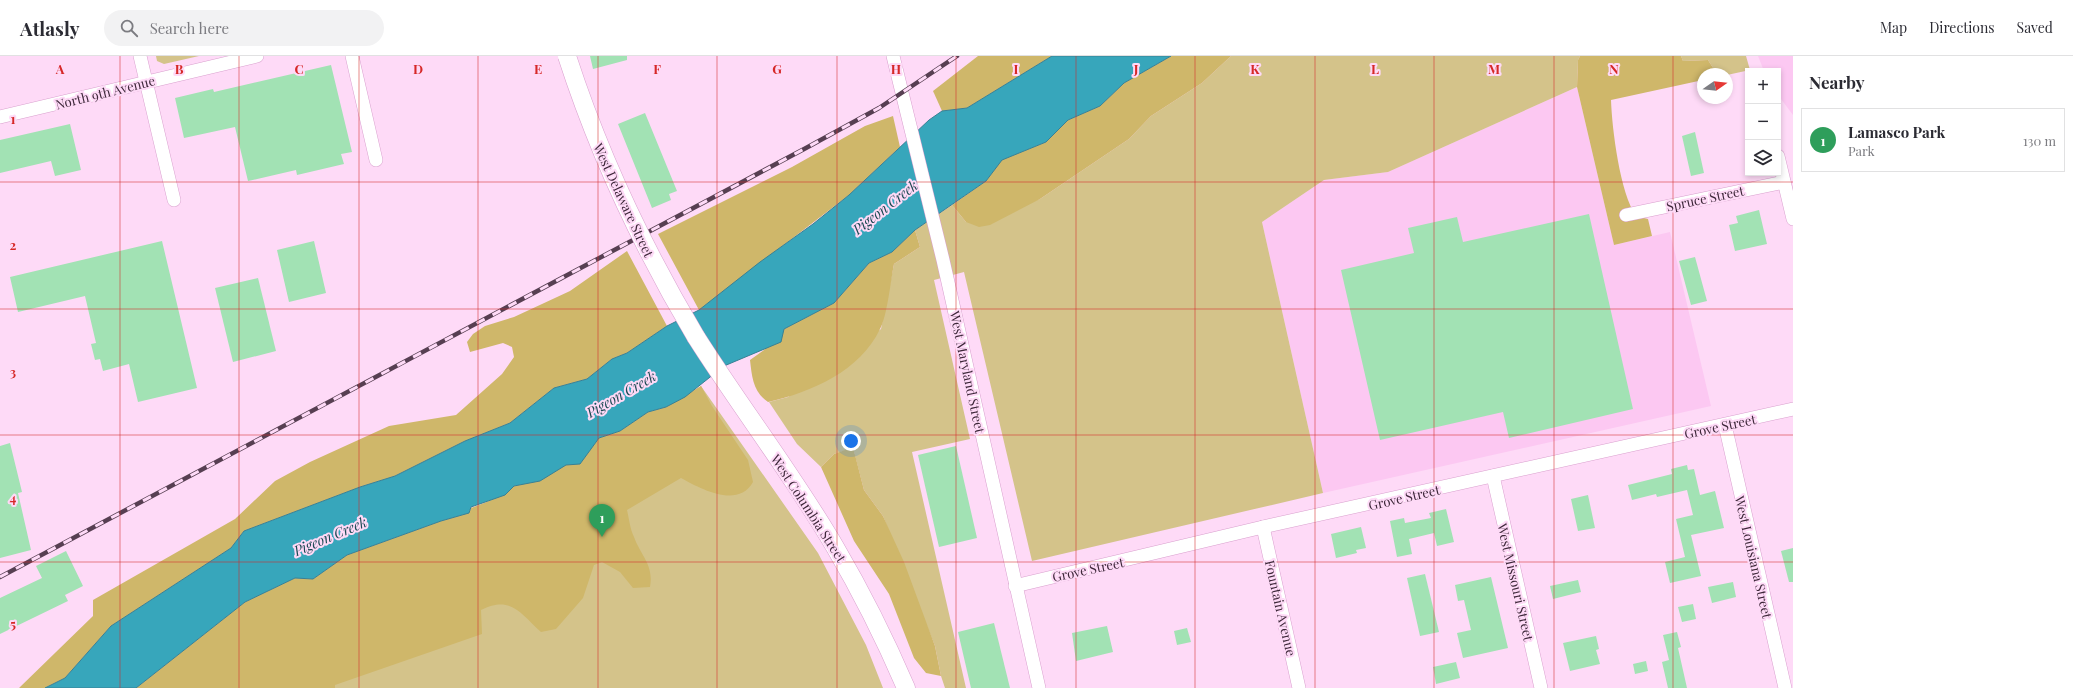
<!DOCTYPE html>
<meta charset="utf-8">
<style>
:root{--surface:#fff;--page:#f2f2f3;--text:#2b2b33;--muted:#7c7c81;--line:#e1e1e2;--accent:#1c6d3e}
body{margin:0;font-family:"Playfair Display",serif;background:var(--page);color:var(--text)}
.controls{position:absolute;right:12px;top:12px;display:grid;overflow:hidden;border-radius:0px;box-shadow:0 2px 6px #0003}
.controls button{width:36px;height:36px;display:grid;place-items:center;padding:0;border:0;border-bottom:1px solid var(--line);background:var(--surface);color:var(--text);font:20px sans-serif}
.compass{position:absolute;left:1697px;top:12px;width:36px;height:36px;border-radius:50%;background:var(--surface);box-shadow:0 2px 6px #0003;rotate:76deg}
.you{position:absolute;left:851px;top:385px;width:14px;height:14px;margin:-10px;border:3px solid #fff;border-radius:50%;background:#1a73e8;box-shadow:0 0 0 6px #1a73e833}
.badge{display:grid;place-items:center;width:26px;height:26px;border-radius:50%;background:var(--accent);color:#fff;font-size:13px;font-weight:700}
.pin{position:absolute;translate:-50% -33px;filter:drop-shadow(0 1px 2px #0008)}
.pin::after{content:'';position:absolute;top:21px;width:14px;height:12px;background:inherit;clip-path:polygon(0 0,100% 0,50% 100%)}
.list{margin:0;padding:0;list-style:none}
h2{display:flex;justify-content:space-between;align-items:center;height:52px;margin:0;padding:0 16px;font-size:17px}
h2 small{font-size:13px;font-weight:400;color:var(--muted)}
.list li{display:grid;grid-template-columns:26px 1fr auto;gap:12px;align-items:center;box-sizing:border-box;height:64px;margin:0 8px 8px;padding:0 8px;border:1px solid var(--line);border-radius:0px}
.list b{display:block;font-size:15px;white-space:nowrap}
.list p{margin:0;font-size:13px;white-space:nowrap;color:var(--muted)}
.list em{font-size:13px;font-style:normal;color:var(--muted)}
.icon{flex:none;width:22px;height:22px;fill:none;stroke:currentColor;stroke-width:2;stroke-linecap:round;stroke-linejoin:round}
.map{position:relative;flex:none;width:1793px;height:632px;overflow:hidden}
header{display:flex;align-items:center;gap:24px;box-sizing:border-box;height:56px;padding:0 20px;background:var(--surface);border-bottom:1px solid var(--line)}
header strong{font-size:19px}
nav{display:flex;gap:22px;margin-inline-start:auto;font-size:14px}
.search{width:280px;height:36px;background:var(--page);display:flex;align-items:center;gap:10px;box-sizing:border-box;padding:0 14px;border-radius:22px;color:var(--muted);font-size:15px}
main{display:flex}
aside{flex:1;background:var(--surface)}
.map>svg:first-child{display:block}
.built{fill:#fcc8f2}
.green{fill:#d4c38a}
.forest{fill:#cfb76a}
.water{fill:#37a6bb;stroke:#398094}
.building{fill:#a2e2b4}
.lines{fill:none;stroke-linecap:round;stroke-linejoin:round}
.minor-casing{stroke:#d9a0ce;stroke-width:14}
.secondary-casing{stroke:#d9a0ce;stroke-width:19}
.minor{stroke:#fff;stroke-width:13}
.secondary{stroke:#fff;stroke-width:18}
.rail-casing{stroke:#573f52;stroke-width:4.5}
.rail{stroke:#fedaf7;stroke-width:3;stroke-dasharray:9;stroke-linecap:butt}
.secondary-bridge-casing{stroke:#d9a0ce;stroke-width:19;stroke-linecap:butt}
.secondary-bridge{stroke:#fff;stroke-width:18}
.grid{fill:none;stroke:#d62828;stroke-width:1;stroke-opacity:0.55}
.labels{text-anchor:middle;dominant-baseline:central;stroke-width:4;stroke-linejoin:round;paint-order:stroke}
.street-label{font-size:13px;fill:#3d2739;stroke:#fedaf7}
.water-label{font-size:14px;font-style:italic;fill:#1a4952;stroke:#fedaf7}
.grid-label{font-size:13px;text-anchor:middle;font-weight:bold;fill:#d62828;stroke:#fedaf7;stroke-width:4;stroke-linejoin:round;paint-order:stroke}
</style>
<header>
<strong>Atlasly</strong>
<div class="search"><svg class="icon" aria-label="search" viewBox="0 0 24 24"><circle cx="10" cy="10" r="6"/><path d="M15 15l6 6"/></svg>Search here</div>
<nav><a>Map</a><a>Directions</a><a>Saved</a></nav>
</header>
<main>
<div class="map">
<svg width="1793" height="632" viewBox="0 0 1793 632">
<rect width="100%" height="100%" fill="#fedaf7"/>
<g class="built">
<polygon points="1758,0 1793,0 1793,59 1778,39 1778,15 1764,15"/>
<polygon points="1577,31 1614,189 1670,176 1711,350 1323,437 1262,166 1324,124 1388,116"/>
</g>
<g class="green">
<polygon points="156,0 199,0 164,8 157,5"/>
<polygon points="1231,0 1580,0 1578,4 1577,31 1388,116 1324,124 1262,166 1323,437 1032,505 964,216 934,224 970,383 912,396 966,632 945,632 941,620 935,590 883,460 864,434 853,392 834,398 821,411 797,388 769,346 788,341 881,273 894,208 920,191 915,174 952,149 966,166 1040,143 1129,83 1151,60 1202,27"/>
<polygon points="1681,0 1746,0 1750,14 1727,19 1717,18 1708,4 1683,5"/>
<polygon points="701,330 818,497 866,589 883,632 136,632 685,341"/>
</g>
<g class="forest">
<polygon points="978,0 1052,0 967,52 942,55 933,35"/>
<polygon points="1171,0 1231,0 1202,27 1151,60 1129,83 1040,143 990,169 979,171 966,166 952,149 986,125 1001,104 1046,86 1068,64 1100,50 1124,27"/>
<path d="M 1580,0 L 1681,0 L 1683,5 L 1708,4 L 1717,18 L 1703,18 L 1703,24 L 1611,44 C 1612,73 1620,137 1636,160 L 1648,163 L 1652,180 L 1614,189 L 1577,31 L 1578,4 Z"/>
<polygon points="893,60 900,91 849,139 699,254 658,178 792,111 865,70"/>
<path d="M 915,174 L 920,191 L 894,208 C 891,223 887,261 880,273 C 860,315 812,336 768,346 C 753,336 752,321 750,304 L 764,294 L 784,273 L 834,247 L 869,207 L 892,196 Z"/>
<polygon points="627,195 667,270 627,297 612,303 587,323 554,332 510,367 465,385 395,420 360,431 244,475 231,492 111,570 65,622 45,632 19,632 93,560 93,544 235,463 275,425 310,406 389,370 456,359 502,318 514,301 512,291 503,287 470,296 467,286 473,278 485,270 514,261 570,235"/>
<path d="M 701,330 L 712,350 L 748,404 L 753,426 C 738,453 701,433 681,422 L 627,454 C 629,462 630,473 634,481 C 641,500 654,509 650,531 L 633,532 L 620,516 L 602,506 L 594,509 L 583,542 L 556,573 L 541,576 C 520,557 511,539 481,554 L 482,578 L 335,629 L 335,632 L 136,632 L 245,546 L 295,522 L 313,523 L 347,499 L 441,465 L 469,457 L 471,452 L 505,439 L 514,430 L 540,425 L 566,409 L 580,408 L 599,382 L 620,375 L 648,356 L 666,351 Z"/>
<polygon points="853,391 864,434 883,460 904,506 935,590 941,620 926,617 914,602 889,538 854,485 821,411 834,398"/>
</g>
<polygon class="water" points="1052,0 1171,0 1124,27 1100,50 1068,64 1046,86 1002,104 986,125 915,174 892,196 869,207 834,247 784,273 781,286 724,310 685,341 666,351 648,356 620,375 599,382 580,408 566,409 540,425 514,430 505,439 471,451 469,457 441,465 347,499 313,523 295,522 245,546 136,632 45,632 65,622 111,570 231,492 244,475 360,431 395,420 465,385 510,367 554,332 587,323 612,303 627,297 667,270 699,254 760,206 813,168 849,139 929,64 942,55 967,52"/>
<g class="building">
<polygon points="590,0 627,0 627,4 593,13"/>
<polygon points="331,9 352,96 341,98 344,108 297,119 296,114 248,125 235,71 184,82 175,42 213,33 214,36"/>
<polygon points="645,57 677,135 669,138 671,144 652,152 618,68"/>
<polygon points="70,68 81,114 55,120 51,105 0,117 0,84"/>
<polygon points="1695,76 1704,117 1691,120 1682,80"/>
<polygon points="1759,154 1767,188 1735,195 1729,169 1738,167 1736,160"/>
<polygon points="1589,158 1633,353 1509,382 1503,356 1380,384 1341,214 1414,197 1408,172 1457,161 1463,186"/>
<polygon points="162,185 197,332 138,346 129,308 103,315 100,303 95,304 91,288 96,287 85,240 18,256 10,221"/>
<polygon points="314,185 326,237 289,246 277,194"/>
<polygon points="1695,201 1707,245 1691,249 1679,205"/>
<polygon points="258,222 276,295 233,306 215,232"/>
<polygon points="10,387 22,436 18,437 31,494 0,502 0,390"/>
<polygon points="956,390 977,482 939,491 918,399"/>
<polygon points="1687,409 1688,414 1694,413 1700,439 1715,435 1724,472 1691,479 1701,520 1670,527 1665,506 1685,501 1676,463 1693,459 1687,434 1657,441 1656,438 1632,444 1628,429 1672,418 1671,413"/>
<polygon points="1588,439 1595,472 1578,475 1571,443"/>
<polygon points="1446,453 1454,486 1437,490 1434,477 1409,483 1412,498 1397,501 1390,465 1404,462 1405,467 1431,462 1429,457"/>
<polygon points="1361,471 1366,492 1356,494 1357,497 1336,502 1331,478"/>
<polygon points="1793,492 1793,526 1789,526 1781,495"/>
<polygon points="66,495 83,530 65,539 68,545 0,578 0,542 42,522 36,510"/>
<polygon points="1425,518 1439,576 1420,580 1407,522"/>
<polygon points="1491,521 1508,592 1463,602 1457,577 1471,574 1464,544 1458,545 1455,529"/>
<polygon points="1578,524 1581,536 1553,543 1550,530"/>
<polygon points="1733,526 1736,541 1712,547 1708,531"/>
<polygon points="1693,548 1696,563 1682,566 1678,551"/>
<polygon points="994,567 1010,632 971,632 958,576"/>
<polygon points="1107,570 1113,596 1076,605 1072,577"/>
<polygon points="1187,572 1191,586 1177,589 1174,575"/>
<polygon points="1677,576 1681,591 1678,592 1687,632 1668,632 1662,606 1669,604 1663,579"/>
<polygon points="1596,580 1599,593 1596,594 1600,608 1570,615 1563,587"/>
<polygon points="1646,605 1648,615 1635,618 1633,608"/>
<polygon points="1456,606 1460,622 1436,628 1433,611"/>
</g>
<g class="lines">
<g class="minor-casing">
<g id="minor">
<polyline points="140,0 174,144"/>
<polyline points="352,0 376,104"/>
<polyline points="893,0 943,204 1039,632"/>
<polyline points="0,61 257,0"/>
<polyline points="1778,100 1793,163"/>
<polyline points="1626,159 1784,126"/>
<polyline points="1725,369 1785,632"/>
<polyline points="1493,420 1541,632"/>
<polyline points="1263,471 1299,632"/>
<polyline points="1015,530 1263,471 1793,353"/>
</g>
</g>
<g class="secondary-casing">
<path id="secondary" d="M 696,281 C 741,352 793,419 835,491 C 862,537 885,583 906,632"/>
</g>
<use href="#minor" class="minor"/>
<use href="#secondary" class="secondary"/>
<g class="rail-casing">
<polyline id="rail" points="0,521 806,92 879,52 957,0"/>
</g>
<use href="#rail" class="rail"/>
<g class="secondary-bridge-casing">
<path id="secondary-bridge" d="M 567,0 C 599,99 643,192 696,281"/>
</g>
<use href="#secondary-bridge" class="secondary-bridge"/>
</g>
<path class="grid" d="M 120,0 L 120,632M 239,0 L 239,632M 359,0 L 359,632M 478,0 L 478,632M 598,0 L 598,632M 717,0 L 717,632M 837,0 L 837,632M 956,0 L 956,632M 1076,0 L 1076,632M 1195,0 L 1195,632M 1315,0 L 1315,632M 1434,0 L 1434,632M 1554,0 L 1554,632M 1673,0 L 1673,632M 0,126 L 1793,126M 0,253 L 1793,253M 0,379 L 1793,379M 0,506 L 1793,506"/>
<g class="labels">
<g class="street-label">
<text transform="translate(105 36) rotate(-14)">North 9th Avenue</text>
<text transform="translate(1705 142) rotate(-12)">Spruce Street</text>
<text transform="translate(624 144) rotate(65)">West Delaware Street</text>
<text transform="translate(968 316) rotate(78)">West Maryland Street</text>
<text transform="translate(1720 370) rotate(-12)">Grove Street</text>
<text transform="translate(1404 441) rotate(-13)">Grove Street</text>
<text transform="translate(809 452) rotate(57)">West Columbia Street</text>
<text transform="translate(1754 501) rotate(77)">West Louisiana Street</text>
<text transform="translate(1088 513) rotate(-12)">Grove Street</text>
<text transform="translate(1516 526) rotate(77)">West Missouri Street</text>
<text transform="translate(1281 552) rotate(77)">Fountain Avenue</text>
</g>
<g class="water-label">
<text transform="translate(885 151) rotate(-38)">Pigeon Creek</text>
<text transform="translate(621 338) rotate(-30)">Pigeon Creek</text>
<text transform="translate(330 480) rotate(-23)">Pigeon Creek</text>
</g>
</g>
<g class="grid-label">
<text x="60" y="18">A</text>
<text x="179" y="18">B</text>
<text x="299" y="18">C</text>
<text x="418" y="18">D</text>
<text x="538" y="18">E</text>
<text x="657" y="18">F</text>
<text x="777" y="18">G</text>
<text x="896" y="18">H</text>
<text x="1016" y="18">I</text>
<text x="1136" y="18">J</text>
<text x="1255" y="18">K</text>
<text x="1375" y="18">L</text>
<text x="1494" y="18">M</text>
<text x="1614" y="18">N</text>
<text x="13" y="68">1</text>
<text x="13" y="194">2</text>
<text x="13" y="321">3</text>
<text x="13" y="447">4</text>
<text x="13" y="573">5</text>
</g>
</svg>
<div class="controls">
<button>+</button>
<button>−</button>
<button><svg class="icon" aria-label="layers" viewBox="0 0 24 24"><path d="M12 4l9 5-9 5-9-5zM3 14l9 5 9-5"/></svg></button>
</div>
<svg class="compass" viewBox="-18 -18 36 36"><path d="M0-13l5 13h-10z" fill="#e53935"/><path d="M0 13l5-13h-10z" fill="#7c7c81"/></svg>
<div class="you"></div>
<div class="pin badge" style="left:602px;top:481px;background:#2e9e5b">1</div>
</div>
<aside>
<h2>Nearby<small></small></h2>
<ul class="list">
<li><span class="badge" style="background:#2e9e5b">1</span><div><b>Lamasco Park</b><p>Park</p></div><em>130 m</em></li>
</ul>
</aside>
</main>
